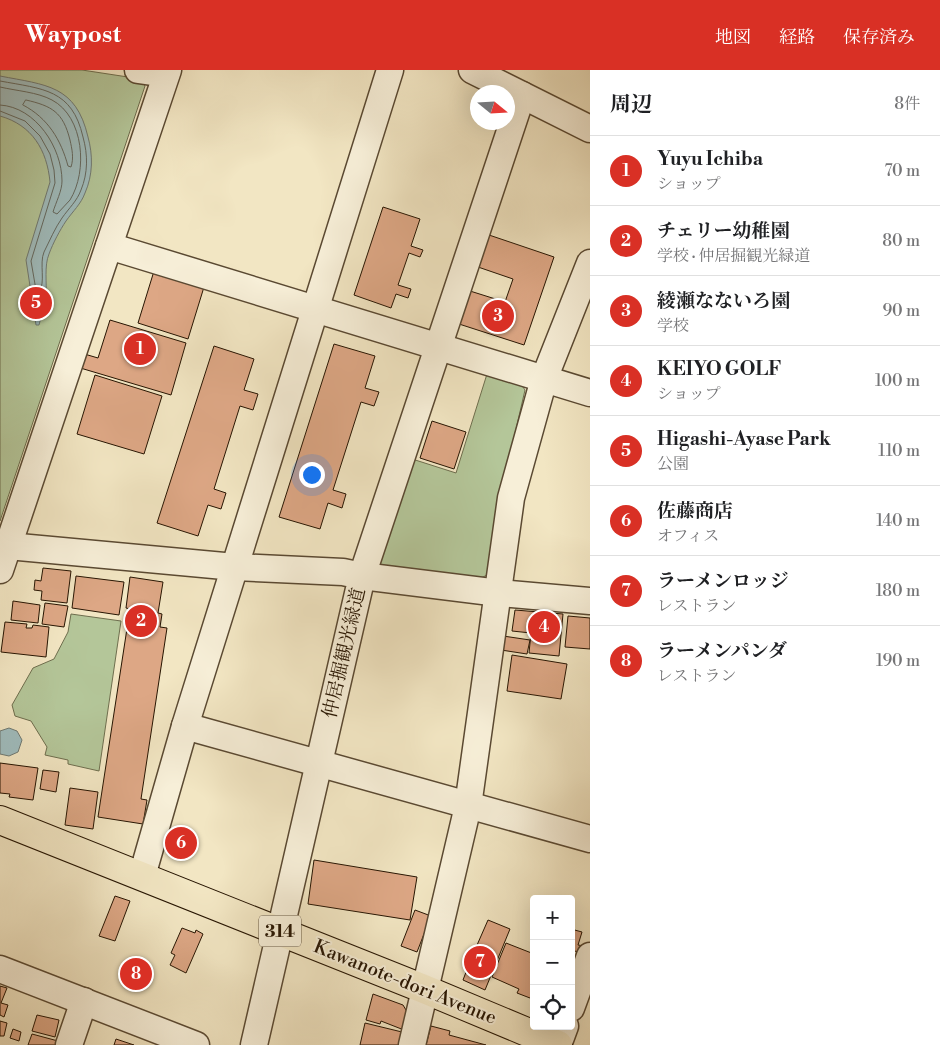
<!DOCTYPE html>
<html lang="ja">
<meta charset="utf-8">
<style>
:root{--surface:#fff;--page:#f6f6f6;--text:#202124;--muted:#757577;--line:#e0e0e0;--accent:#d93025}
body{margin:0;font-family:"Libre Bodoni","Noto Serif JP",serif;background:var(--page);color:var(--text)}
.controls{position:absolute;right:15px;bottom:15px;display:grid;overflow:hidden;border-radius:5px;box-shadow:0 5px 20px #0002}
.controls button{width:45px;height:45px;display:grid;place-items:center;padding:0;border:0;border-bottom:1px solid var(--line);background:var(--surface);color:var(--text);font:25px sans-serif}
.compass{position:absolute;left:470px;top:15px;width:45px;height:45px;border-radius:50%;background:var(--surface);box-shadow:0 5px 20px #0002;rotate:108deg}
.you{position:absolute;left:311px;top:404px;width:18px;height:18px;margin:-12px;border:4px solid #fff;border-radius:50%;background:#1a73e8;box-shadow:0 0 0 8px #1a73e833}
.badge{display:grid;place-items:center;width:32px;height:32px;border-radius:50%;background:var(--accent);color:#fff;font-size:16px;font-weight:700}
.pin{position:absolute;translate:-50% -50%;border:2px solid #fff;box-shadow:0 1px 5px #0006}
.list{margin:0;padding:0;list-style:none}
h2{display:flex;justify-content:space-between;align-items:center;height:65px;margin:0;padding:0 20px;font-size:21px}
h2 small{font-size:16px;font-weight:400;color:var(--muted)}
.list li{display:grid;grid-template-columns:32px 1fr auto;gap:15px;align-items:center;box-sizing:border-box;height:70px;padding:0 20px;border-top:1px solid var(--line)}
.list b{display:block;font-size:19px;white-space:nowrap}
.list p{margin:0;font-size:16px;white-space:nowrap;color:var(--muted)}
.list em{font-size:16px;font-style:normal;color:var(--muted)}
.icon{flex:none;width:28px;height:28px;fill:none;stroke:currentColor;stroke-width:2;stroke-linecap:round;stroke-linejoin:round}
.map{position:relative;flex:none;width:590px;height:975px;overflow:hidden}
header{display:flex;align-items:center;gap:30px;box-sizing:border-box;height:70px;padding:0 25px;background:var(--accent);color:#fff}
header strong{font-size:24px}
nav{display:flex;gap:28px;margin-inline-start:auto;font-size:18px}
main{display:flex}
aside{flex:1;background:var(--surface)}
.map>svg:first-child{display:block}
.green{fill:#b4c699;stroke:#6e6e4e}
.water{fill:#a0bdbe;stroke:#707a73}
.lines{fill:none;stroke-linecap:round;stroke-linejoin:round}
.shore{stroke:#646960;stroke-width:1}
.building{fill:#dda785;stroke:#271502}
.minor-casing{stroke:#5a4932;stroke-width:29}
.major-casing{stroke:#271502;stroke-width:30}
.minor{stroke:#f7efd8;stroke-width:26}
.major{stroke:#f2e6c3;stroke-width:28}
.labels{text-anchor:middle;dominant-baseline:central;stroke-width:4;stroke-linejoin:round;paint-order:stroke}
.shield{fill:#f7efd8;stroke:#655642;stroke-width:1}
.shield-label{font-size:18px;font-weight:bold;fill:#271502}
.street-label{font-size:19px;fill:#271502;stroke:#f7efd8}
</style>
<header>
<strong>Waypost</strong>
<nav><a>地図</a><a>経路</a><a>保存済み</a></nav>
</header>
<main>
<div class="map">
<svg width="590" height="975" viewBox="0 0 590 975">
<rect width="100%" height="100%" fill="#f2e6c3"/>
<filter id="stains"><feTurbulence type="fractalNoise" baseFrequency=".004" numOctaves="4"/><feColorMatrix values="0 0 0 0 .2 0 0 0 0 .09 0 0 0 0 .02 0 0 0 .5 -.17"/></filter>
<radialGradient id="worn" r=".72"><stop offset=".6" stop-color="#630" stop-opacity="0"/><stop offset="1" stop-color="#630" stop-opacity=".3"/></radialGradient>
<g class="green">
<polygon points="0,0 82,0 141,9 145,16 0,451"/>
<polygon points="487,304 521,314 525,320 499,433 489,504 479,509 378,497 409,388 456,403"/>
<polygon points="71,544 121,551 99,701 68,694 68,690 45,685 47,677 31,651 15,646 12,635 33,598 54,589 68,562"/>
</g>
<g class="water">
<path d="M 0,6 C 46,15 76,15 88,67 C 93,85 93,105 85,123 C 81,134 73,141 66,151 C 60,160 53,173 49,184 C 44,196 47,213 46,226 C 45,236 41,246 39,255 L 36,255 L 26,190 L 50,112 C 47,80 32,55 0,46 Z"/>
<polygon points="9,658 17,661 22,670 18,682 9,686 0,684 0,661"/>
</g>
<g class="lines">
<g class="shore">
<path d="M 0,11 C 43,19 72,19 83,67 C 88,85 88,103 81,120 C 77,131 69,138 62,148 C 55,158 50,170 44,182 C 39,194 46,212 39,222 L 36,220 L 31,191 L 55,113 L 54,100 L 50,84 L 40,66 L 25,51 L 0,41"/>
<path d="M 0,17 C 17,21 37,22 52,30 C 84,47 88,101 70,130 C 66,135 61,139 57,144 L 53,142 C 56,132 62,121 62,111 C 62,78 36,37 0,35"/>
<path d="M 26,30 C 52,36 63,42 70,70 C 72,79 74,88 71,97 L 68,96 C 61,70 48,48 23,35 Z"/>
</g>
</g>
<g class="building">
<polygon points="383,137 420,149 411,176 423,180 420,187 409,183 398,215 411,219 408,228 396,224 391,238 354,225"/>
<polygon points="489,165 554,187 524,275 459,254 470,221 505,232 513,209 478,197"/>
<polygon points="154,201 204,217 188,269 138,253"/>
<polygon points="110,250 186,273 171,325 77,297 81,283 98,288"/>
<polygon points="334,274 375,286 365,318 379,322 374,336 361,332 333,420 346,424 342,438 328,433 320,459 279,447"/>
<polygon points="214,276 254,289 244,320 258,324 253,340 240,336 214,419 226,423 221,439 208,435 198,466 157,453"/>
<polygon points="95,305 162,326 144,384 77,364"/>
<polygon points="432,351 466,362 454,399 420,388"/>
<polygon points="43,498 71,501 67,533 41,530 42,521 34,520 35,510 41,511"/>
<polygon points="76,506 124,512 119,545 72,538"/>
<polygon points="130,507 163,512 158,543 162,544 160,557 167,558 141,729 147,730 143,754 98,747 130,539 126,538"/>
<polygon points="13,531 40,535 38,553 11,550"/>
<polygon points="45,533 68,536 64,557 42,554"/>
<polygon points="515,540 563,544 559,586 529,583 531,563 512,561"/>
<polygon points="568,546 590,548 590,579 565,577"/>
<polygon points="5,552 27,554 26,558 32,558 33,555 49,557 46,587 1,582"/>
<polygon points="503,566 530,570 527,584 501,580"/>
<polygon points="512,585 567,594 561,629 507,621"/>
<polygon points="0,693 38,698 33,730 9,727 10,724 0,723"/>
<polygon points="43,700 59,702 56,722 40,719"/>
<polygon points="70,718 98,722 93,759 65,755"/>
<polygon points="314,790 417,807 410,850 308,834"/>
<polygon points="115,826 130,831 115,871 99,866"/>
<polygon points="415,840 431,846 417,882 401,876"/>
<polygon points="488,850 510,859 485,920 463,910 468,897 464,896 470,881 474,882"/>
<polygon points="182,858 195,863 196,860 203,864 186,903 170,895 175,885 171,883"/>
<polygon points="571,859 582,862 578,875 584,876 582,883 571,880"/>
<polygon points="506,873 534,884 534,923 530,928 517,923 519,919 492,907"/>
<polygon points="0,916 7,918 1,933 8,935 4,947 0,945"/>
<polygon points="373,924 403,935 409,945 404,960 381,951 380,954 366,950"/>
<polygon points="37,945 59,950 55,967 32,961"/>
<polygon points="0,951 7,953 4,966 0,966"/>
<polygon points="365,953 402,962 399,975 360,975"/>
<polygon points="431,956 450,961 449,965 486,975 426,975"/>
<polygon points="13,959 21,962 19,971 10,968"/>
<polygon points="32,964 58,971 57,975 28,975"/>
<polygon points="116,969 134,975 114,975"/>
</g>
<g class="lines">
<g class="minor-casing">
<g id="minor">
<polyline points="138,0 166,4"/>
<polyline points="472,0 590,59"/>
<polyline points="522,25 362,506 499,523 590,531"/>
<polyline points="109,176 590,323"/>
<polyline points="8,476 235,497 343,502 362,506 254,975"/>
<polyline points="0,500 168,0"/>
<polyline points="185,656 590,769"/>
<polyline points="142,806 185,656 390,0"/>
<polyline points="0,899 196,975"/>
<polyline points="571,938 590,886"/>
<polyline points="69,975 84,931"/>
<polyline points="412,975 468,736 511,428 544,309 590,193"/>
<polyline points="558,975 565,956"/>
</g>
</g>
<g class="major-casing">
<polyline id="major" points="0,750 424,919 558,975"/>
</g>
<use href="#minor" class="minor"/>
<use href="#major" class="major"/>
</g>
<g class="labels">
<rect class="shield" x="259" y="845.5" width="42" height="31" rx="4"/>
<g class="shield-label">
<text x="280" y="861">314</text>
</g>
<g class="street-label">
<text transform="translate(344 583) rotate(-77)">仲居掘観光緑道</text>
<text transform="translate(405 912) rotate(22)">Kawanote-dori Avenue</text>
</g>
</g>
<rect width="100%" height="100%" filter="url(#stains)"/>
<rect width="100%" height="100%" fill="url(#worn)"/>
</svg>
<div class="controls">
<button>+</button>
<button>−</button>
<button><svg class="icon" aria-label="locate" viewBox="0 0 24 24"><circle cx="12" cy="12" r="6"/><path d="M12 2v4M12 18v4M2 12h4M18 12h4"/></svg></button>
</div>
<svg class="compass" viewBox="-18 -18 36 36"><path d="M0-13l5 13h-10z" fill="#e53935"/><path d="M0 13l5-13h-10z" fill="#757577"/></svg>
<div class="you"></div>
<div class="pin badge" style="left:140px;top:279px">1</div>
<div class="pin badge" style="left:141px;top:551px">2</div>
<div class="pin badge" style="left:498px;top:246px">3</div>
<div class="pin badge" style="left:544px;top:557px">4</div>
<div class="pin badge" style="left:36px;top:233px">5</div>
<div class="pin badge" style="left:181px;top:773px">6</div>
<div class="pin badge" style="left:480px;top:892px">7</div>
<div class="pin badge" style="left:136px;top:904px">8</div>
</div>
<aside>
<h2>周辺<small>8件</small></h2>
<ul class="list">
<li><span class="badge">1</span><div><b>Yuyu Ichiba</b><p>ショップ</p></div><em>70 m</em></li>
<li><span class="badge">2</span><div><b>チェリー幼稚園</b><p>学校 · 仲居掘観光緑道</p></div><em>80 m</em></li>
<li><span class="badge">3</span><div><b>綾瀬なないろ園</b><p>学校</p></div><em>90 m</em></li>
<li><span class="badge">4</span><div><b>KEIYO GOLF</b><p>ショップ</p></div><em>100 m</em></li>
<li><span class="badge">5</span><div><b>Higashi-Ayase Park</b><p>公園</p></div><em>110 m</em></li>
<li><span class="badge">6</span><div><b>佐藤商店</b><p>オフィス</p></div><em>140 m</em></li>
<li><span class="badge">7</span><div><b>ラーメンロッジ</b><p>レストラン</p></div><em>180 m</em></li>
<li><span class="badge">8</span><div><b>ラーメンパンダ</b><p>レストラン</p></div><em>190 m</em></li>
</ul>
</aside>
</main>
